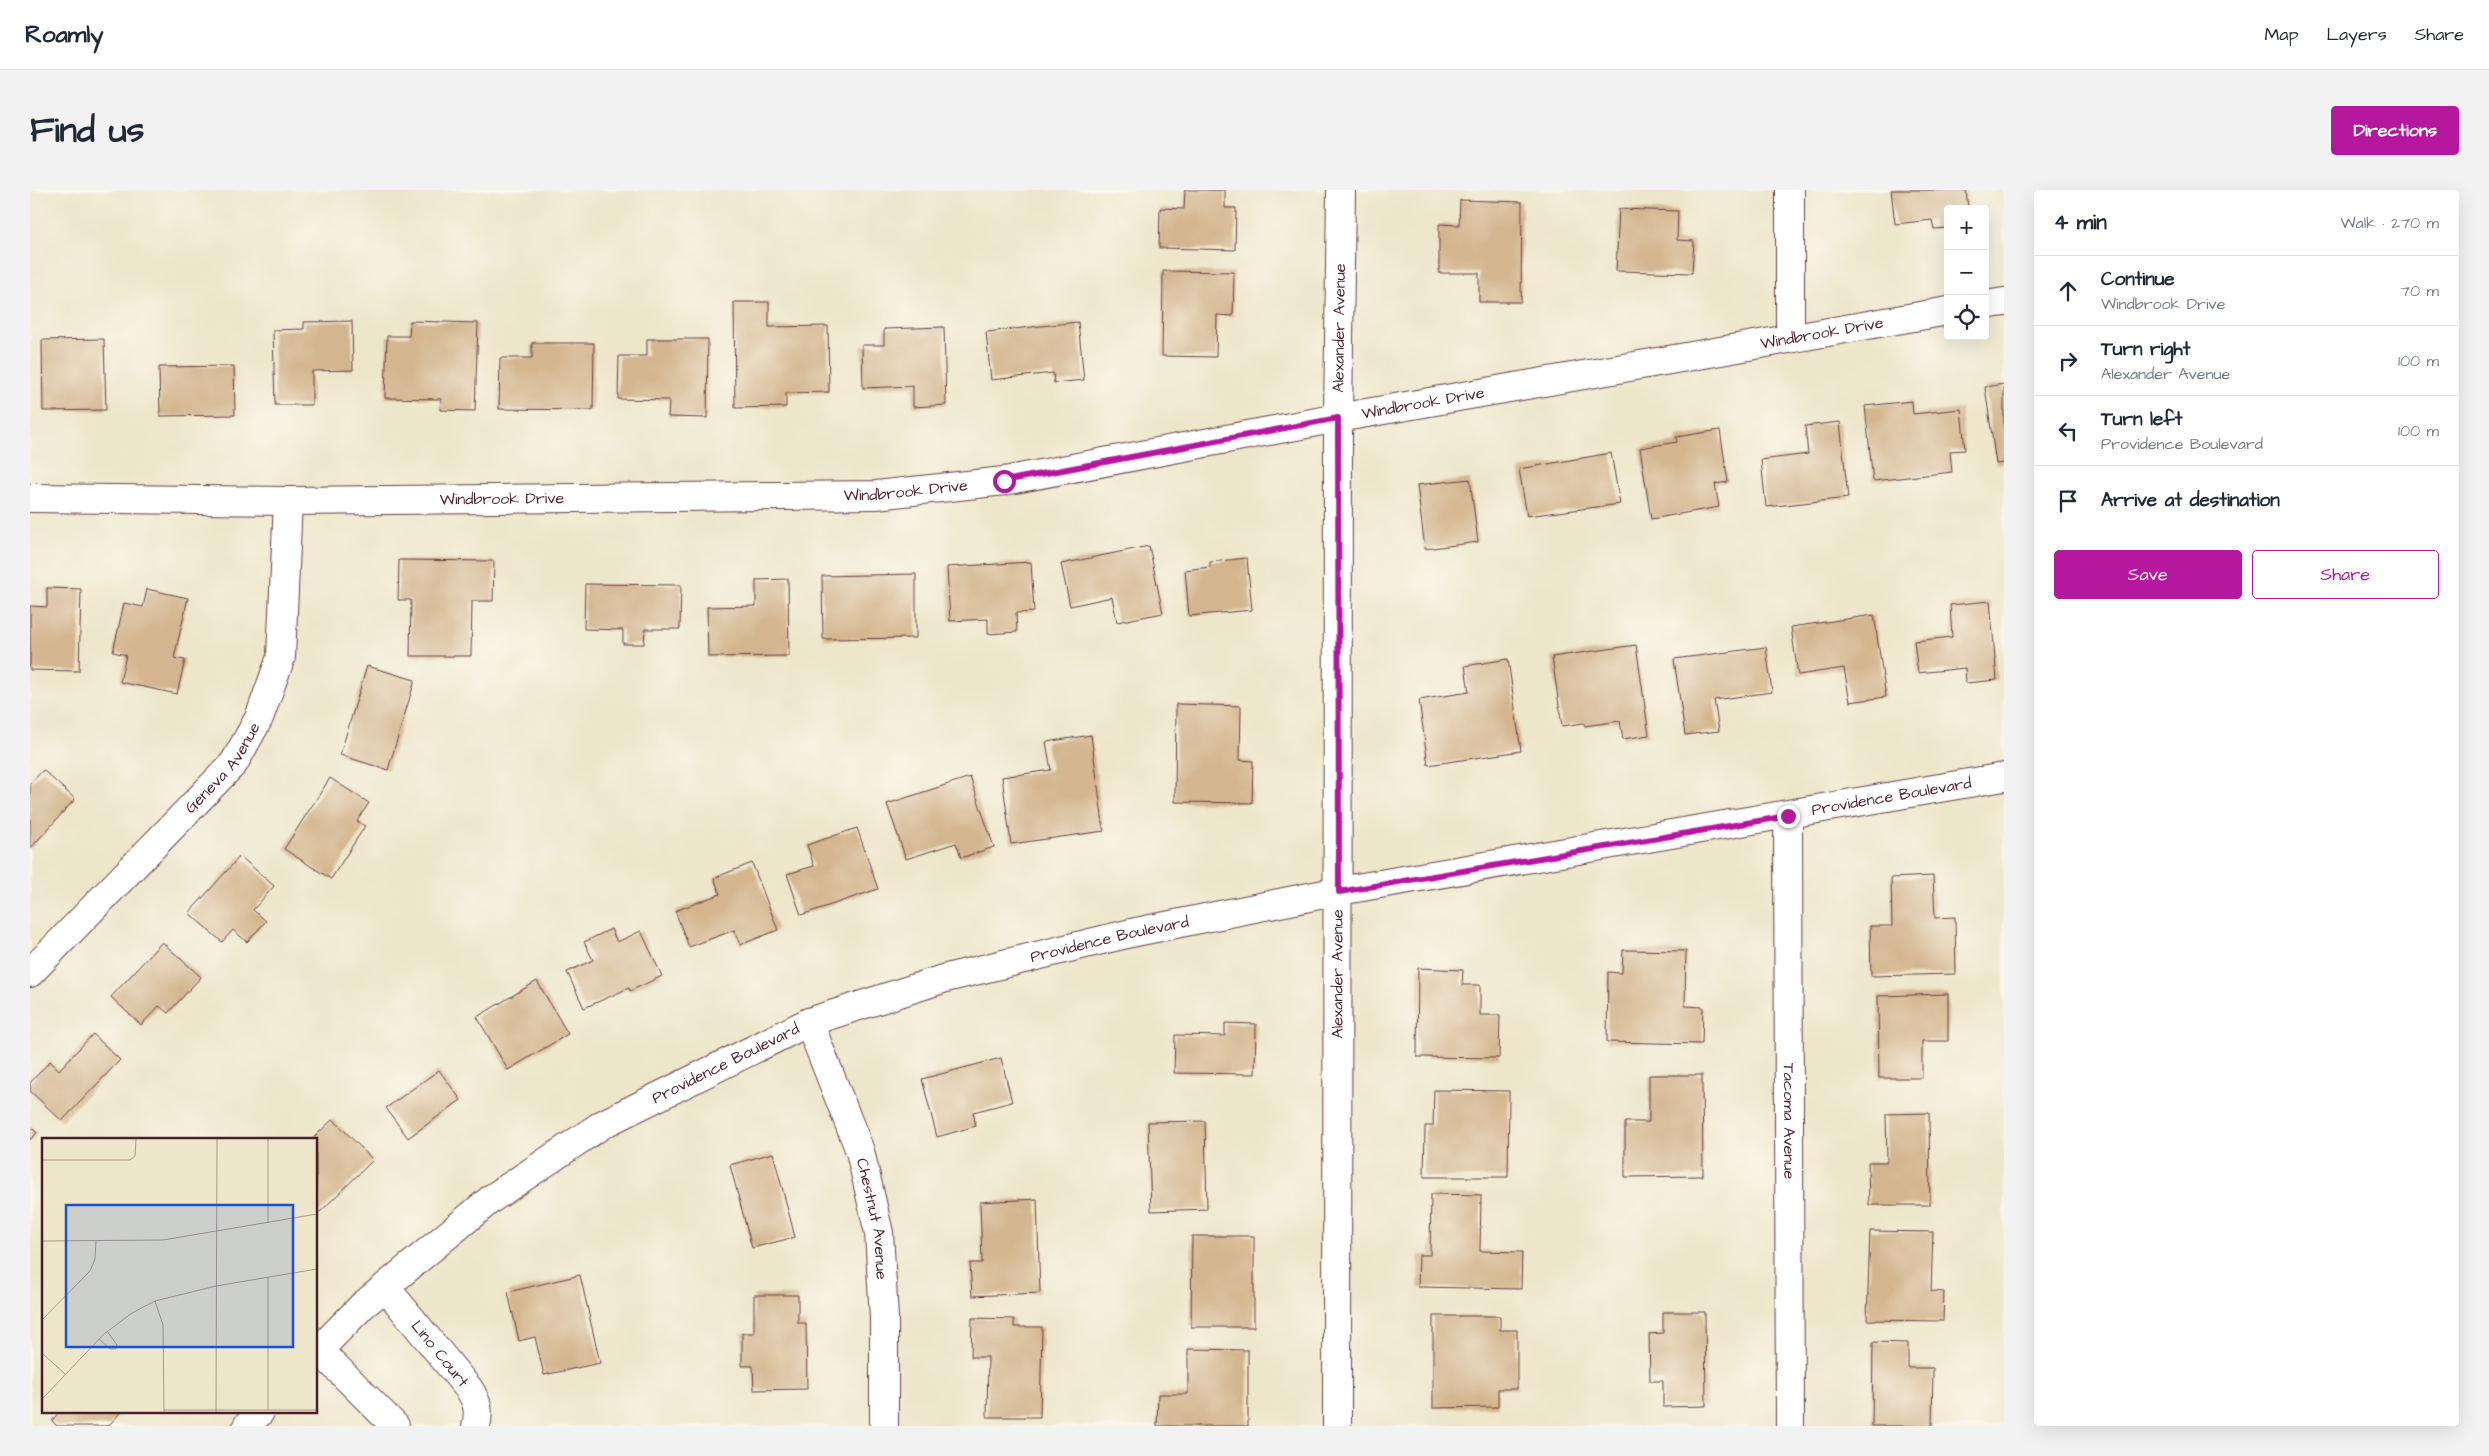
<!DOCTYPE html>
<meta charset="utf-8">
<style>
:root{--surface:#fff;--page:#f2f2f3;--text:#1f2937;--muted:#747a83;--line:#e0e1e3;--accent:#b5179e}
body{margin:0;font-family:"Architects Daughter",sans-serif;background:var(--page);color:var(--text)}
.controls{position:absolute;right:15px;top:15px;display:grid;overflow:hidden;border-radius:5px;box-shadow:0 5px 20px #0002}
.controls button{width:45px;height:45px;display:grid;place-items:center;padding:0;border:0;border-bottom:1px solid var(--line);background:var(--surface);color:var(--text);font:25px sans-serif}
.stop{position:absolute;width:15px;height:15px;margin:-11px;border:4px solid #b5179e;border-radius:50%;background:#fff}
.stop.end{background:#b5179e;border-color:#fff;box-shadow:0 1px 5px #0008}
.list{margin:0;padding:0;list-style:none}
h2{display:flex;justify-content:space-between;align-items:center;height:65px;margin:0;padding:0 20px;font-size:21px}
h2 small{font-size:16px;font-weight:400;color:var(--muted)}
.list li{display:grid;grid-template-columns:32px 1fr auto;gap:15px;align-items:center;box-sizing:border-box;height:70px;padding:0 20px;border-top:1px solid var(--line)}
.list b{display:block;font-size:19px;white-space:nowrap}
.list p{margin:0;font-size:16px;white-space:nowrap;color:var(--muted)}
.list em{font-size:16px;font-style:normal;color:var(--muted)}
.actions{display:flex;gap:10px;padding:15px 20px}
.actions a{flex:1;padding:11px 0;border:1px solid var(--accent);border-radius:5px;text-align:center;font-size:18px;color:var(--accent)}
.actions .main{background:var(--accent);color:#fff}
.icon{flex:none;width:28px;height:28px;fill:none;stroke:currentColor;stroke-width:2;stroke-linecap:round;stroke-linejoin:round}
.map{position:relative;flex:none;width:1974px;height:1236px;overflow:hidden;border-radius:5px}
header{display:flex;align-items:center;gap:30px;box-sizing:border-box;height:70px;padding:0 25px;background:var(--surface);border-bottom:1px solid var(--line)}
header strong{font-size:24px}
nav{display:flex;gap:28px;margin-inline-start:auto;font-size:18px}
.intro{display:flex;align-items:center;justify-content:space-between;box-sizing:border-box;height:120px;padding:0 30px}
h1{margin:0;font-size:35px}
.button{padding:12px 22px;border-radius:5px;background:var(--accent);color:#fff;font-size:18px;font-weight:700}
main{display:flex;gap:30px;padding:0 30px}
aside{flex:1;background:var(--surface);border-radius:5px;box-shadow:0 5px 20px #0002}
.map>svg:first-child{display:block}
.building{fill:#d3b68f}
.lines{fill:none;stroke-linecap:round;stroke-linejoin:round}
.street-casing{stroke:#623d43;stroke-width:30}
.secondary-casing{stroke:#623d43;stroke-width:30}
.street{stroke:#fff;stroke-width:28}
.secondary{stroke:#fff;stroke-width:28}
.route{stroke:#b5179e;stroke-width:6}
.labels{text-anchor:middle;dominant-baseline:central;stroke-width:4;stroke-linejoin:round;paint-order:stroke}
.street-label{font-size:16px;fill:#4a1f2b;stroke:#fbf7ec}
.inset-road{fill:none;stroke:#ac968a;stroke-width:1}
.view{fill:#1d4ed8;fill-opacity:0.15;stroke:#1d4ed8;stroke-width:2.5}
.inset-edge{fill:none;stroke:#4a1f2b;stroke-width:2.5}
</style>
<header>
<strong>Roamly</strong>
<nav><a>Map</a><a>Layers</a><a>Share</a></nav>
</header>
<div class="intro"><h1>Find us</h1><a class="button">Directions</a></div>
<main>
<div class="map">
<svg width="1974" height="1236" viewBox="0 0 1974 1236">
<rect width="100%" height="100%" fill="#fbf7ec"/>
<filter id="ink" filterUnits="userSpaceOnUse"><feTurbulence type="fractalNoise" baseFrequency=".02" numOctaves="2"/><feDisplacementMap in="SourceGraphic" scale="10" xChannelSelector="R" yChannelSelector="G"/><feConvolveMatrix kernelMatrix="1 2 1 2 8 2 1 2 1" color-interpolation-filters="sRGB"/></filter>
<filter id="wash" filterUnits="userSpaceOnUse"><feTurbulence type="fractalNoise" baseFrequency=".0096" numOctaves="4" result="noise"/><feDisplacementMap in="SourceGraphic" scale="20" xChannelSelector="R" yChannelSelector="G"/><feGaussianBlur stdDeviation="1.12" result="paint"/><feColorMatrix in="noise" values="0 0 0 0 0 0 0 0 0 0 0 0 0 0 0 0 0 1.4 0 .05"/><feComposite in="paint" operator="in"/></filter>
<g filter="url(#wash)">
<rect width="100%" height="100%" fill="#ede6ca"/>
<g id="blocks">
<g class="building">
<polygon points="1155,0 1195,0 1195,18 1206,18 1205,60 1129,58 1130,18 1154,19"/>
<polygon points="1861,0 1936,0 1938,19 1918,19 1918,38 1904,39 1902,30 1865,34"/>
<polygon points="1430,10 1492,12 1491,112 1449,112 1449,83 1409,83 1409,34 1429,35"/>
<polygon points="1589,19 1648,21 1647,50 1664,51 1662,83 1586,81"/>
<polygon points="1133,81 1204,82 1203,126 1187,125 1186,167 1132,166"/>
<polygon points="704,112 739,112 739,137 798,136 799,202 756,203 756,217 705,218"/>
<polygon points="322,131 323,180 282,181 282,215 245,215 243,140 274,139 274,132"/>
<polygon points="380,131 448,133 445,221 410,220 411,209 355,208 357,146 379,146"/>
<polygon points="1048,132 1054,190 1024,193 1023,183 961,190 956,142"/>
<polygon points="914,137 916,215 883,217 883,196 833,198 832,155 854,155 854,139"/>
<polygon points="74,149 76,220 13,221 12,150"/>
<polygon points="617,149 678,149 677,228 638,227 639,210 588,209 589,166 617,166"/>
<polygon points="502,153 564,153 563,220 469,219 470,168 502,168"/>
<polygon points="204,176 205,225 130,226 129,177"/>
<polygon points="1974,194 1974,273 1966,274 1955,197"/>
<polygon points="1882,211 1883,224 1931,219 1935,260 1920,261 1922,282 1843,291 1835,216"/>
<polygon points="1810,232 1818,308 1736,317 1731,270 1778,264 1775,236"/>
<polygon points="1690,240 1698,292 1685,294 1689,317 1621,329 1610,258 1647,252 1646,247"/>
<polygon points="1581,263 1590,314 1497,326 1489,279"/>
<polygon points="1440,289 1448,352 1395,359 1387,295"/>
<polygon points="1119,356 1133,423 1087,432 1082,407 1040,416 1031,374"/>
<polygon points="1217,368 1222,420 1159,426 1155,380 1180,377 1180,372"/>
<polygon points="369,370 464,371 463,411 442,411 441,466 380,466 381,410 368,410"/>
<polygon points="1001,372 1004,422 986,423 987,442 958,444 958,429 920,431 917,377"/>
<polygon points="886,384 886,448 793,449 792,386"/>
<polygon points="758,389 759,466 678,467 677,417 726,416 726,390"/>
<polygon points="555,394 651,395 650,439 615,439 614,454 593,454 593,440 554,439"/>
<polygon points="17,398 51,399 49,481 0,480 0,416 17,417"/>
<polygon points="117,399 158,408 144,468 155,470 147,504 90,492 96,465 83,462 94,413 113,417"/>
<polygon points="1960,411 1967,490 1936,493 1935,478 1888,483 1884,451 1922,447 1920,415"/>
<polygon points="1844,425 1856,507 1820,512 1814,478 1768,485 1761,437"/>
<polygon points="1606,455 1619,545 1593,549 1590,531 1555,536 1554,533 1532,536 1522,467"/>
<polygon points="1736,457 1742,502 1684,510 1689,541 1655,545 1644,469"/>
<polygon points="1478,469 1491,561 1398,575 1389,510 1439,502 1435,476"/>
<polygon points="337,476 385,490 358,580 310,565"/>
<polygon points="1146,514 1211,516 1210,570 1223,571 1222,613 1145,612"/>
<polygon points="1061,545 1074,641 981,654 972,587 1021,580 1016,552"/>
<polygon points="13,580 45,609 0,659 0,594"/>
<polygon points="940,587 964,657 931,668 926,653 876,669 857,614"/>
<polygon points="300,588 339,613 327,631 335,636 301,689 254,659"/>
<polygon points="827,638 848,699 771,725 757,684 784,676 777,655"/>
<polygon points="210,666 244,696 223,720 236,731 217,752 203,740 192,752 159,723"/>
<polygon points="722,673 748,740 710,755 704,740 659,757 645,721 690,704 684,688"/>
<polygon points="1903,686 1905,728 1925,727 1926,784 1841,786 1840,736 1862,736 1861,688"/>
<polygon points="581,739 587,752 611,741 632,786 600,801 599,798 554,818 537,782 563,770 554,752"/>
<polygon points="132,752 171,787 138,823 129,816 111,835 81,807"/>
<polygon points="1593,760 1656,761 1655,816 1673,817 1672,854 1577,852 1578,782 1592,783"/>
<polygon points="1388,778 1433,780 1432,795 1450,795 1450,825 1470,825 1469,868 1387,867"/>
<polygon points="507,791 538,844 478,880 447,827"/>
<polygon points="1918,804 1918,851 1892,851 1892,888 1849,888 1848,806"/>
<polygon points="1195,833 1226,834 1225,884 1144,883 1145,845 1195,846"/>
<polygon points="63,844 90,870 32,931 0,901 0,893 20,871 29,880"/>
<polygon points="971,868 982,912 943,922 946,936 907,947 892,889"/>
<polygon points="409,880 431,910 378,948 356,918"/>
<polygon points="1619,885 1672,885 1673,986 1595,987 1595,932 1619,932"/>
<polygon points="1404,900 1479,901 1478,987 1394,987 1395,936 1403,936"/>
<polygon points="1899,923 1900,1015 1839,1015 1838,972 1857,972 1856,924"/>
<polygon points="303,929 343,970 290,1022 286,1019 286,950 281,950"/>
<polygon points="1175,931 1177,1019 1121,1021 1118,932"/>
<polygon points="0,936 7,943 0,950"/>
<polygon points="743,963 765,1047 722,1058 700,975"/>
<polygon points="1401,1004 1451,1005 1450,1061 1492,1062 1491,1099 1388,1097 1389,1065 1400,1065"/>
<polygon points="1007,1009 1010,1103 942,1106 940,1073 952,1073 950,1012"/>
<polygon points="1840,1041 1903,1042 1901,1101 1914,1102 1913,1131 1837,1130"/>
<polygon points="1162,1046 1224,1046 1224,1137 1161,1137"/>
<polygon points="550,1085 570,1173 514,1185 505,1147 489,1151 478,1102"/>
<polygon points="724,1105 768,1105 768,1133 776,1133 777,1199 724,1200 723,1176 712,1176 712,1143 724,1143"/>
<polygon points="1633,1122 1675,1122 1676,1216 1633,1217 1633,1191 1620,1191 1619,1144 1633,1143"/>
<polygon points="1403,1126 1470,1126 1470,1140 1487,1140 1487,1199 1468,1199 1468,1217 1403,1218"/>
<polygon points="942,1128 984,1129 984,1137 1012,1137 1010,1227 957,1227 958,1167 941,1167"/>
<polygon points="1843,1152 1878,1153 1878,1178 1903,1178 1902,1236 1842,1236"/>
<polygon points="1158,1159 1218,1160 1218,1236 1127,1236 1128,1204 1158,1204"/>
<polygon points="29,1222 91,1222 78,1236 27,1236 22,1231"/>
</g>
</g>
</g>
<g filter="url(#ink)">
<use href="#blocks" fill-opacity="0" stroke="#623d43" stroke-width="1"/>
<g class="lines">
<g class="street-casing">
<g id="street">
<polyline points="1760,0 1760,149"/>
<polyline points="1955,115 1974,112"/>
<path id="s1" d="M 0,308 L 258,311 L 846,305 L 974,291 L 1308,228 L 1918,121"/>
<path id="s2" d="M 1758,625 L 1760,1236"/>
<path id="s3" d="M 0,783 L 204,573 L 229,528 L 251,467 L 258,311"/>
<path id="s4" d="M 779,832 L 830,961 L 849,1043 L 854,1128 L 854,1236"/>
<path id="s5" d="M 356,1098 L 439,1199 C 447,1211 450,1221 446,1236"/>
<polyline points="289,1160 365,1236"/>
<path id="s6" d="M 1307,1236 L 1308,228 L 1311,0"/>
</g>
</g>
<g class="secondary-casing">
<g id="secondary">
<path id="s7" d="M 286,1163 L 332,1116 L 461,1009 L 573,934 L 779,832 L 916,788 L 1101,743 L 1309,701 L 1974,587"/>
<polyline points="217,1236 230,1222"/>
</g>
</g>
<use href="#street" class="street"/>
<use href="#secondary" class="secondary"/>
</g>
</g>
<g class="lines" filter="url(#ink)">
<polyline class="route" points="974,291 1308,228 1309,702 1758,626"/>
</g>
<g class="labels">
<g class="street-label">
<text stroke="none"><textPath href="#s6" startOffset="1098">Alexander Avenue</textPath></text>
<text stroke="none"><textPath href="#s1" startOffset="1806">Windbrook Drive</textPath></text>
<text stroke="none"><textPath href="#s1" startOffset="1401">Windbrook Drive</textPath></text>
<text stroke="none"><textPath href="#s1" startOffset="876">Windbrook Drive</textPath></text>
<text stroke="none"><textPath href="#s1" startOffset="472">Windbrook Drive</textPath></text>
<text stroke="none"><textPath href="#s3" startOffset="282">Geneva Avenue</textPath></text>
<text stroke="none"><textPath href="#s7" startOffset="1705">Providence Boulevard</textPath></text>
<text stroke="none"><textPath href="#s7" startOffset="910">Providence Boulevard</textPath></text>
<text stroke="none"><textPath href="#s6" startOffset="452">Alexander Avenue</textPath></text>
<text stroke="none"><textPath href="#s7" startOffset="505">Providence Boulevard</textPath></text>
<text stroke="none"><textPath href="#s2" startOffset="306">Tacoma Avenue</textPath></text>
<text stroke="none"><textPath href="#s4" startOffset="208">Chestnut Avenue</textPath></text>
<text stroke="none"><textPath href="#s5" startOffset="85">Lino Court</textPath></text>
</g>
</g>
<g transform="translate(12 948)">
<rect width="275" height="275" fill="#ede6ca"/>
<path class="inset-road" d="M 226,1 L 226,85M 0,22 L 88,22 L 93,18 L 94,1M 0,103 L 121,102 L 275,76M 226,139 L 226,272M 113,163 L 121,187 L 122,274M 0,182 L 48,133 L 53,121 L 54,103M 57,201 L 68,211 L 74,211 L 75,207 L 65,193M 0,215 L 23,236M 0,261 L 62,196 L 90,175 L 113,163 L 174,148 L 275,131M 122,272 L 275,272M 174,274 L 175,1"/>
<path class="view" d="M 24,67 L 251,67 L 251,209 L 24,209 Z"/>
<rect width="275" height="275" class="inset-edge"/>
</g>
</svg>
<div class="controls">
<button>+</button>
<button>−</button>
<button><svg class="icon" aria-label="locate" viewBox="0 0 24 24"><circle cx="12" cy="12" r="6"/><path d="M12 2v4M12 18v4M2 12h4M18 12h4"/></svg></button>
</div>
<div class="stop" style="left:974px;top:291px"></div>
<div class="stop end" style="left:1758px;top:626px"></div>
</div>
<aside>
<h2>4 min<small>Walk · 270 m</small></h2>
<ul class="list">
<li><svg class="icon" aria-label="ahead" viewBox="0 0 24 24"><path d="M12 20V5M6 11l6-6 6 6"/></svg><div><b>Continue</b><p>Windbrook Drive</p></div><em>70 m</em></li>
<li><svg class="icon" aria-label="right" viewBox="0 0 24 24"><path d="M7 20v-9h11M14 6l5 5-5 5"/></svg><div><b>Turn right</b><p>Alexander Avenue</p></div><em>100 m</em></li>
<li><svg class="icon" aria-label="left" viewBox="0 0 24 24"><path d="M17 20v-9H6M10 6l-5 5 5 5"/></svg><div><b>Turn left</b><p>Providence Boulevard</p></div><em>100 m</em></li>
<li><svg class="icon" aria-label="arrive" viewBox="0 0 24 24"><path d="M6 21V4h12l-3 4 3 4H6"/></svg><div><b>Arrive at destination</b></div></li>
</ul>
<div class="actions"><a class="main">Save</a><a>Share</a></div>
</aside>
</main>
